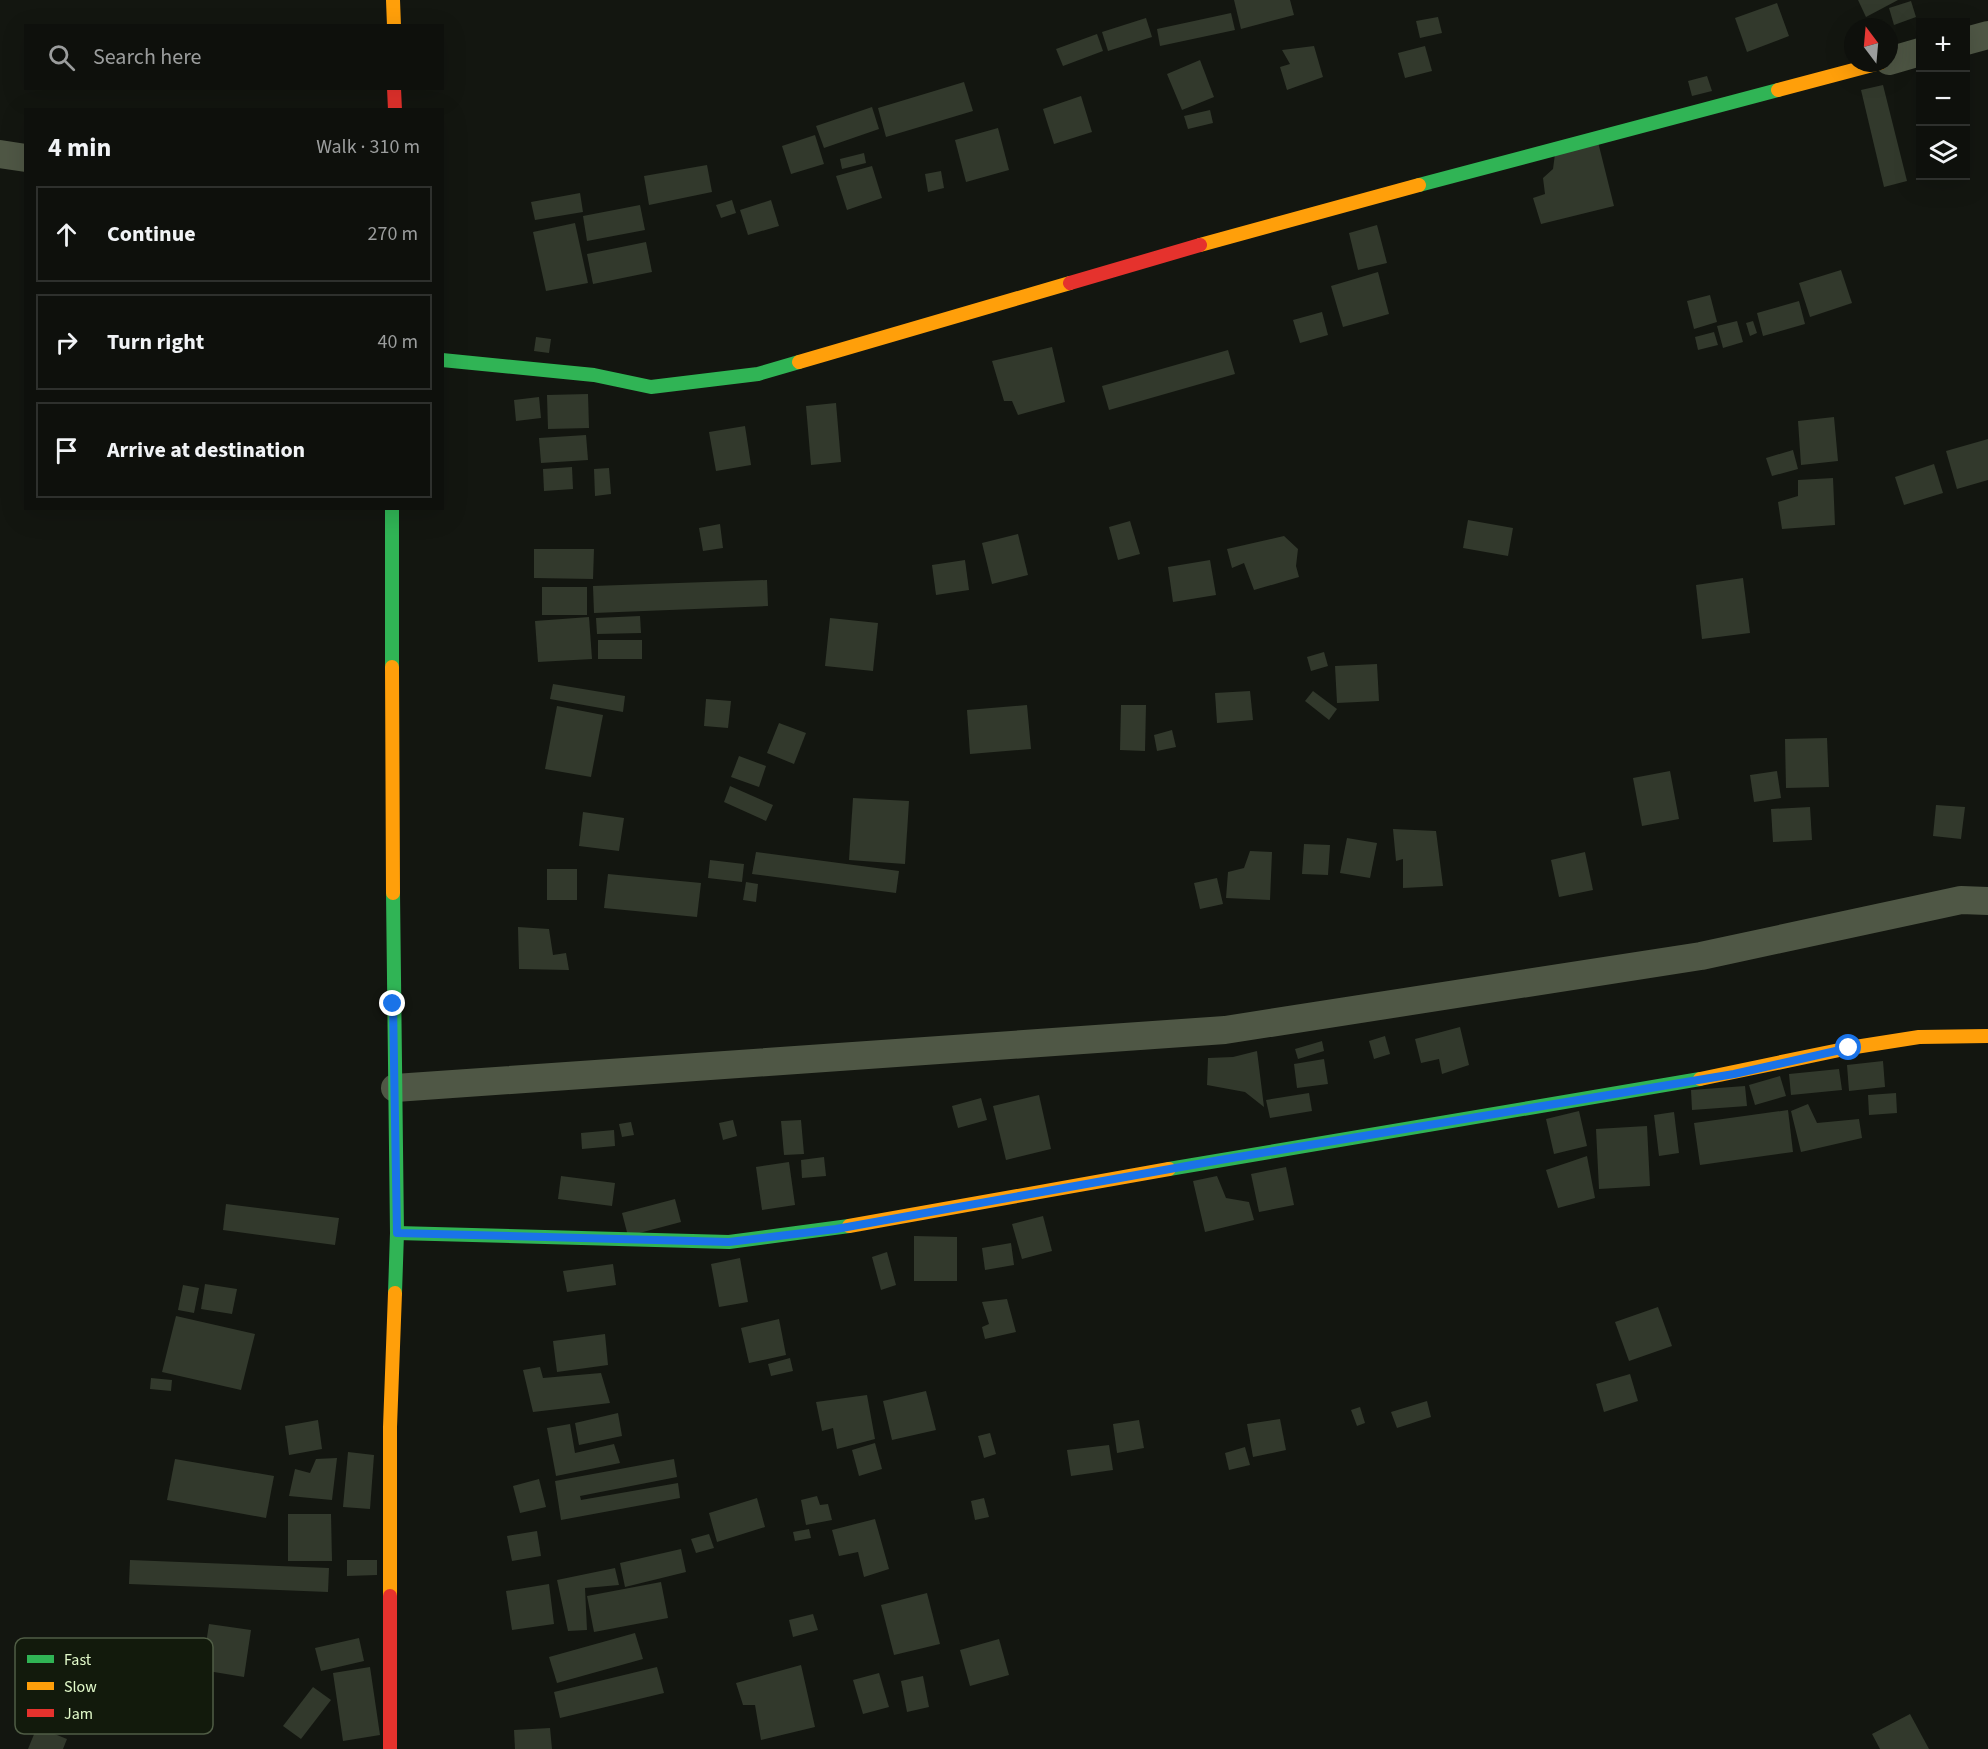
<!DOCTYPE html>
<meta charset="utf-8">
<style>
:root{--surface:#0e100c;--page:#1c1e1a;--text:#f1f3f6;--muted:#9b9d9d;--line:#2e302d}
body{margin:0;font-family:"Source Sans 3",sans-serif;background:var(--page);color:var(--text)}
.controls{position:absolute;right:18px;top:18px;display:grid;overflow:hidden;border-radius:0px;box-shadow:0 6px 24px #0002}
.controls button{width:54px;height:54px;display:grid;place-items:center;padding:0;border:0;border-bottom:2px solid var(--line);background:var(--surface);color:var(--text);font:30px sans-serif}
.compass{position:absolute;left:1844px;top:18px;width:54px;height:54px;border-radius:50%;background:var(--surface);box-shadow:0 6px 24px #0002;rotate:344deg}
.stop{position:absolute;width:18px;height:18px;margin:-14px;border:4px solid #1a73e8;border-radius:50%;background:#fff}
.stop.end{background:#1a73e8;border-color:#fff;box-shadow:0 2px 6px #0008}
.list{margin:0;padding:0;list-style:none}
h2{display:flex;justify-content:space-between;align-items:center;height:78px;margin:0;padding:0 24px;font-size:26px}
h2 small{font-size:20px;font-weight:400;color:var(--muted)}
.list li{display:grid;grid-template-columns:39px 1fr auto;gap:18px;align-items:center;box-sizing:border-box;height:96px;margin:0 12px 12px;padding:0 12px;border:2px solid var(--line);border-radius:0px}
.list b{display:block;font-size:22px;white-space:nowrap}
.list em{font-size:20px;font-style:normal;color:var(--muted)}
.icon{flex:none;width:33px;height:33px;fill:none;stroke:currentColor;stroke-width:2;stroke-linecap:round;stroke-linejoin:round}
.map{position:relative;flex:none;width:1988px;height:1749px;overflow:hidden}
.search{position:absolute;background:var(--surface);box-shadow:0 6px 24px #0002;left:24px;top:24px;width:420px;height:66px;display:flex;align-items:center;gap:15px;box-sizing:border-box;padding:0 21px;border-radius:0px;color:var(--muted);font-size:22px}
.panel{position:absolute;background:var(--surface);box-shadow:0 6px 24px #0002;left:24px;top:108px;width:420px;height:402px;border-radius:0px}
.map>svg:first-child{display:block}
.building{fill:#32392c}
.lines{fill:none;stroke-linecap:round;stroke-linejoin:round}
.street{stroke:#4f5745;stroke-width:28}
.fast{stroke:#30b455;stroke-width:14}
.slow{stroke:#ff9f0a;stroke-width:14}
.jam{stroke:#e5322d;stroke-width:14}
.route{stroke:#1a73e8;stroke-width:8}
.key{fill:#121a0c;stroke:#505d45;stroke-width:1.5}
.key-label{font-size:16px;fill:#e2faca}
</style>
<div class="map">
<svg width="1988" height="1749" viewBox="0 0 1988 1749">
<rect width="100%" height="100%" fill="#131610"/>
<g class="building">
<polygon points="1234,0 1290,0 1294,15 1241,29"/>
<polygon points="1858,0 1898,0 1866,17"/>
<polygon points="1911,1 1916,17 1894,25 1889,8"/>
<polygon points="1777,3 1789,36 1747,52 1735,18"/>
<polygon points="1231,13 1235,30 1160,46 1157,29"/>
<polygon points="1438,17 1442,33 1420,38 1416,21"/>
<polygon points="1146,18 1152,37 1108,51 1102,32"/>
<polygon points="1097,34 1103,51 1063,66 1056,49"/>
<polygon points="1314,46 1323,77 1287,90 1280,67 1290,64 1282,50"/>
<polygon points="1425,46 1432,71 1405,78 1398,53"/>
<polygon points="1200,60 1214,97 1182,110 1167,74"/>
<polygon points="1707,76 1712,91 1692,96 1688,81"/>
<polygon points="964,82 973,111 886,137 878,108"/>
<polygon points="1883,85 1907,181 1884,187 1861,90"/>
<polygon points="1081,96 1092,132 1054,144 1043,109"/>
<polygon points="872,107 879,129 824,148 816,126"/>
<polygon points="1210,110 1213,123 1188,129 1184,116"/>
<polygon points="998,128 1009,170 966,182 955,140"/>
<polygon points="815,135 824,164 791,174 782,146"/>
<polygon points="1598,142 1614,206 1541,224 1533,198 1545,194 1543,178 1553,169 1555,154"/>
<polygon points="864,153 866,163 842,169 840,159"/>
<polygon points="707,165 712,192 649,205 644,176"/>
<polygon points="872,166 882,198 847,210 836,176"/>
<polygon points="941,171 944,188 928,192 925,174"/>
<polygon points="580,193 583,212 535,220 531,202"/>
<polygon points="732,200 736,213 721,218 716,205"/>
<polygon points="771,200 779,226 748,235 740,210"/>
<polygon points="640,205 645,230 587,241 583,216"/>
<polygon points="575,223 588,283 546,291 533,232"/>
<polygon points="1377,225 1387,263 1358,270 1349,233"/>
<polygon points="646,242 652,272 593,284 587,254"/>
<polygon points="1841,270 1852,303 1810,317 1799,283"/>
<polygon points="1378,272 1389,314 1343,327 1331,286"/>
<polygon points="1710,295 1717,322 1694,329 1687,301"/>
<polygon points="1799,301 1805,324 1763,336 1757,313"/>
<polygon points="1322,312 1328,335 1300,343 1293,320"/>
<polygon points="1737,321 1743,342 1723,348 1717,326"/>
<polygon points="1753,321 1757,333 1750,336 1746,323"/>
<polygon points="1714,332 1718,345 1698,350 1695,337"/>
<polygon points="536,337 551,339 549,353 534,351"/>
<polygon points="1052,347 1065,402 1018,415 1012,401 1004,401 992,361"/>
<polygon points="1228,350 1235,374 1109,410 1102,386"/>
<polygon points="588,394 589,428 548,429 547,395"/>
<polygon points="539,397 541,418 516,421 514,400"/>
<polygon points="836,403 841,462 811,465 806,406"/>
<polygon points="1834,417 1838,461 1801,465 1798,421"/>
<polygon points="745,426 751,465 716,471 709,432"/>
<polygon points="586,435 588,460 541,463 539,438"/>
<polygon points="1988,439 1988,480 1957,489 1946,451"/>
<polygon points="1793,450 1798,469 1772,476 1766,458"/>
<polygon points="1934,464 1943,493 1904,505 1895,477"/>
<polygon points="572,467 573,489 544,491 543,469"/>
<polygon points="609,468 611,494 595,496 594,469"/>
<polygon points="1833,478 1835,525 1782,529 1778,502 1798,496 1798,480"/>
<polygon points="1468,520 1513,528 1508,556 1463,548"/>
<polygon points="1130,521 1140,554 1118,560 1109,527"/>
<polygon points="720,524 723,548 703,551 699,528"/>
<polygon points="1018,534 1028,575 992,584 982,543"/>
<polygon points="1284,536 1298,549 1296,566 1299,577 1254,590 1244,563 1232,568 1227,549"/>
<polygon points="534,549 594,549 593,579 534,578"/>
<polygon points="965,560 969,590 936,595 932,565"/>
<polygon points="1210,560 1216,595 1173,602 1168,567"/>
<polygon points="1743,578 1750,633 1702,639 1696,585"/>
<polygon points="767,580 768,606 594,613 593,586"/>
<rect x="542" y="587" width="45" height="28"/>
<polygon points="640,616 641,633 597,634 596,618"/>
<polygon points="589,617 592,659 538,662 535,621"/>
<polygon points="830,618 878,623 873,671 825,666"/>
<rect x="598" y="640" width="44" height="19"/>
<polygon points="1324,652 1328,666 1311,671 1307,657"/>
<polygon points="1377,664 1379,701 1337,703 1335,666"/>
<polygon points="553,684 625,696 623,712 550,699"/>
<polygon points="1250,691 1253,720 1217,723 1215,693"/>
<polygon points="1313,691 1337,709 1329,720 1305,701"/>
<polygon points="706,699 731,701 728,728 704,726"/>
<polygon points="1027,705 1031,749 970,754 967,710"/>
<polygon points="1121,705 1146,705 1145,751 1120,750"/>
<polygon points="557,706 603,715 591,777 545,769"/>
<polygon points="779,723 806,733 794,764 767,753"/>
<polygon points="1172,730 1176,747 1157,751 1154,735"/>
<polygon points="1827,738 1829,787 1786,788 1785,739"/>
<polygon points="739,756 766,766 759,787 731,777"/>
<polygon points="1670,771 1679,819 1642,826 1633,778"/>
<polygon points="1777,771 1781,798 1754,802 1750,775"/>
<polygon points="730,786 773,805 766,821 724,802"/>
<polygon points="853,798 909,801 905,864 849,860"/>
<polygon points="1936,805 1965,807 1961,839 1933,836"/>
<polygon points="1810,807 1812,840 1773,842 1771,809"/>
<polygon points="583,812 624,818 619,851 579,846"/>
<polygon points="1393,829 1436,831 1443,886 1403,888 1403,859 1396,861"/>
<polygon points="1347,838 1377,843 1370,878 1340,873"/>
<polygon points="1304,844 1330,845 1328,875 1302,874"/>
<polygon points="1250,851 1272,852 1270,900 1226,898 1228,872 1244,868"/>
<polygon points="756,852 899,871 896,893 752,874"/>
<polygon points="1585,852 1593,890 1559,897 1551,860"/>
<polygon points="710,860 744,864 742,882 708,878"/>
<rect x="547" y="869" width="30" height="31"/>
<polygon points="608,874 701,883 697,917 604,908"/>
<polygon points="1217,878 1223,904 1200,909 1194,883"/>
<polygon points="746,882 758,884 756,902 743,900"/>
<polygon points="518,927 549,929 553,955 566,953 569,970 519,969"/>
<polygon points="1460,1027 1469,1065 1442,1074 1439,1059 1421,1063 1415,1039"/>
<polygon points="1385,1036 1390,1054 1374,1059 1369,1041"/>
<polygon points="1322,1041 1324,1051 1298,1059 1295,1049"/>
<polygon points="1257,1051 1264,1107 1245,1092 1207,1085 1208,1058 1233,1057"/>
<polygon points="1324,1059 1328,1084 1297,1088 1294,1064"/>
<polygon points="1883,1061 1885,1087 1849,1091 1847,1065"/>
<polygon points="1839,1069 1842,1090 1791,1095 1789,1074"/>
<polygon points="1780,1076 1786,1096 1755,1105 1749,1085"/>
<polygon points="1745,1086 1747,1106 1692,1110 1691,1090"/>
<polygon points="1309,1093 1312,1111 1270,1118 1266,1100"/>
<polygon points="1896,1093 1897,1113 1869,1115 1868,1095"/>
<polygon points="1039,1095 1051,1149 1006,1160 993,1106"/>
<polygon points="981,1098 987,1120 958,1128 952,1106"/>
<polygon points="1808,1104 1817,1123 1859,1119 1862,1138 1801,1152 1791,1111"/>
<polygon points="1788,1110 1793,1152 1700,1165 1694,1123"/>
<polygon points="1579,1111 1587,1146 1554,1154 1546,1119"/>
<polygon points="1674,1112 1679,1153 1659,1156 1654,1115"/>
<polygon points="733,1120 737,1136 723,1140 719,1123"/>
<polygon points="801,1120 804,1154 784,1155 781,1121"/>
<polygon points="631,1122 634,1135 622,1137 619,1124"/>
<polygon points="1647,1126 1650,1186 1599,1189 1596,1129"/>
<polygon points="614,1130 615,1146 582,1149 581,1133"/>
<polygon points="1587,1156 1595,1198 1558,1208 1546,1170"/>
<polygon points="824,1157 826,1176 802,1178 801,1160"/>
<polygon points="789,1162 795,1205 762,1210 756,1167"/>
<polygon points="1286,1167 1294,1205 1259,1212 1251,1174"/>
<polygon points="561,1176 615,1183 612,1206 558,1199"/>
<polygon points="1217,1176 1226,1198 1249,1202 1254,1220 1205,1232 1193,1181"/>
<polygon points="675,1199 681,1222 628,1236 622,1213"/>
<polygon points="226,1204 339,1218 335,1245 223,1230"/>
<polygon points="1043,1216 1052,1251 1022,1259 1012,1224"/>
<polygon points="914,1236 957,1237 957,1281 914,1281"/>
<polygon points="1011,1243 1014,1265 985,1270 982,1248"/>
<polygon points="887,1252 896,1285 881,1290 872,1257"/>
<polygon points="740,1258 748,1302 719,1307 711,1264"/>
<polygon points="613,1264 616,1285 567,1292 563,1271"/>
<polygon points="205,1284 237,1289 232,1314 201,1309"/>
<polygon points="183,1285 199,1288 194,1313 178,1310"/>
<polygon points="1007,1299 1016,1332 985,1339 982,1327 989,1324 982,1302"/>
<polygon points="1658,1307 1672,1346 1629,1361 1615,1322"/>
<polygon points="176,1316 255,1334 241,1390 162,1372"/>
<polygon points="779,1319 786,1355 749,1363 741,1328"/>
<polygon points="605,1334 608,1365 557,1372 553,1341"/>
<polygon points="790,1358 793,1371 771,1376 768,1364"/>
<polygon points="540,1367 543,1378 601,1373 610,1403 533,1412 523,1370"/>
<polygon points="1630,1374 1638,1401 1604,1412 1596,1384"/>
<polygon points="151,1378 172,1380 171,1391 150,1389"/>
<polygon points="926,1391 936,1430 892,1440 883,1401"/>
<polygon points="867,1395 875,1439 837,1449 833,1428 822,1431 816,1402"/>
<polygon points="1427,1401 1431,1417 1397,1428 1391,1412"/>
<polygon points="1360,1407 1365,1423 1357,1426 1351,1410"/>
<polygon points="618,1413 622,1436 579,1445 575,1423"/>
<polygon points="1280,1419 1286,1450 1253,1457 1247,1424"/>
<polygon points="318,1420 322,1449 289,1455 285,1426"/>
<polygon points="1139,1420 1144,1448 1117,1453 1113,1424"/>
<polygon points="570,1424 575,1453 614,1444 620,1463 556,1476 547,1428"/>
<polygon points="990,1433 996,1454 984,1458 978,1436"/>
<polygon points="875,1443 882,1469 859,1476 852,1450"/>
<polygon points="1109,1445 1113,1470 1071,1476 1067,1450"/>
<polygon points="1245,1447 1250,1465 1229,1470 1225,1453"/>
<polygon points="348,1452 374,1455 370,1509 343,1507"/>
<polygon points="337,1458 332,1500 289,1496 295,1469 310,1473 316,1459"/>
<polygon points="175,1459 274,1476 266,1518 167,1500"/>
<polygon points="674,1459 677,1477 580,1496 581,1500 678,1483 680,1498 561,1520 555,1481"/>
<polygon points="539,1479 546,1507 520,1513 513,1486"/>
<polygon points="817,1496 820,1505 828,1504 832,1520 806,1525 801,1500"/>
<polygon points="757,1498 765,1527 717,1542 709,1513"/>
<polygon points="984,1498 989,1517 975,1520 971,1501"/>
<polygon points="288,1514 331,1514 332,1561 288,1561"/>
<polygon points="875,1519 889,1569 864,1577 858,1552 839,1556 832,1530"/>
<polygon points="809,1529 811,1538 795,1541 793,1532"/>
<polygon points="537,1531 541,1556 512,1561 507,1536"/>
<polygon points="709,1534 714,1548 696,1553 691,1539"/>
<polygon points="681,1549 686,1572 625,1587 620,1563"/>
<polygon points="130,1560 329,1568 328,1592 129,1584"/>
<polygon points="347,1560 377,1560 377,1575 347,1576"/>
<polygon points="615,1568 619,1585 585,1588 587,1630 568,1631 557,1580"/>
<polygon points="661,1582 668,1618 594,1632 587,1596"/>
<polygon points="549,1584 554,1624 512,1630 506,1591"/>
<polygon points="927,1593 940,1644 894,1655 881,1605"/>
<polygon points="813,1614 818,1630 793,1637 789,1620"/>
<polygon points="209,1624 251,1630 244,1677 202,1670"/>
<polygon points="635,1633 643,1659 557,1683 549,1657"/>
<polygon points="359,1638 364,1661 321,1671 315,1648"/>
<polygon points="999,1639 1009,1675 970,1686 960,1650"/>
<polygon points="801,1665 815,1727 761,1740 755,1705 743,1705 736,1683"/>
<polygon points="370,1667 380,1735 343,1741 333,1673"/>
<polygon points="657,1667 664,1693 560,1718 554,1692"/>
<polygon points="879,1673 889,1707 863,1714 853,1680"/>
<polygon points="923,1676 929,1707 907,1712 901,1681"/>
<polygon points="313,1687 331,1700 301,1739 283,1726"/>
<polygon points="1910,1714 1929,1749 1880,1749 1872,1734"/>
<polygon points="37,1727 67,1739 63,1749 28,1749"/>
<polygon points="550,1728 552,1749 515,1749 514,1730"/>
</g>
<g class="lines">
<g class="street">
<polyline points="1966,41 1988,35"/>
<polyline points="1889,61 1920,52"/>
<polyline points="0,154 26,158"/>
<polyline points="395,1088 1225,1030 1701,956 1961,900 1988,901"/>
</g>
<g class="fast">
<polyline points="1419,185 1778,90"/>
<polyline points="442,360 594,375 651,387 758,374 799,362"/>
<polyline points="392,508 392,667"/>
<polyline points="393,893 397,1233 395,1293"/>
<polyline points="1169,1169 1700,1079"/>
<polyline points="397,1233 729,1242 849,1226"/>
</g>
<g class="slow">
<polyline points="393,0 394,26"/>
<polyline points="1778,90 1880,63"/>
<polyline points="1200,245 1419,185"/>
<polyline points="799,362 1070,283"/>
<polyline points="392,667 393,893"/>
<polyline points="1700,1079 1849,1048 1919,1037 1988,1036"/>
<polyline points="849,1226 1169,1169"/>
<polyline points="390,1596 390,1427 395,1293"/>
</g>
<g class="jam">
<polyline points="394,88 395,110"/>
<polyline points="1070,283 1200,245"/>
<polyline points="390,1596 390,1749"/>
</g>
</g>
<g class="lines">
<polyline class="route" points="393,1004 397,1233 729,1242 836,1229 1220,1160 1734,1074 1849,1048"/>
</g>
<rect x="15" y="1638" width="198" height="96" rx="9" class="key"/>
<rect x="27" y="1655" width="27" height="8" fill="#30b455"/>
<rect x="27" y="1682" width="27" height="8" fill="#ff9f0a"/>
<rect x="27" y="1709" width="27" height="8" fill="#e5322d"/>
<g class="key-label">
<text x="64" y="1665">Fast</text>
<text x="64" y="1692">Slow</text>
<text x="64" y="1719">Jam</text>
</g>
</svg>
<div class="controls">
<button>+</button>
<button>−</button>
<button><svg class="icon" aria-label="layers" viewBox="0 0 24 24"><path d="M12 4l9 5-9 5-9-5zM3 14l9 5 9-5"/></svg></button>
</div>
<svg class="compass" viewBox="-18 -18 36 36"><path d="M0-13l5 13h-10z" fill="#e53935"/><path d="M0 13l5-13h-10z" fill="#9b9d9d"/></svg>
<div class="stop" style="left:1849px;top:1048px"></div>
<div class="stop end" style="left:393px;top:1004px"></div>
<div class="search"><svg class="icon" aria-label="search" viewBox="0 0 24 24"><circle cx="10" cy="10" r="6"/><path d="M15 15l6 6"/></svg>Search here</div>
<section class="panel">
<h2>4 min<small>Walk · 310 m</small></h2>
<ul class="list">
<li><svg class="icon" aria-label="ahead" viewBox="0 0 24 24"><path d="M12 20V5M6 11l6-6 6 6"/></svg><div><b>Continue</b></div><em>270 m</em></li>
<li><svg class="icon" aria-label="right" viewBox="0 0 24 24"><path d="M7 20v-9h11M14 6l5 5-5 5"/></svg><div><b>Turn right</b></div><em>40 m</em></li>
<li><svg class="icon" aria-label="arrive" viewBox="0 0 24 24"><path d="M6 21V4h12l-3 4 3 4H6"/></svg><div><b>Arrive at destination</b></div></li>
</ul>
</section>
</div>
